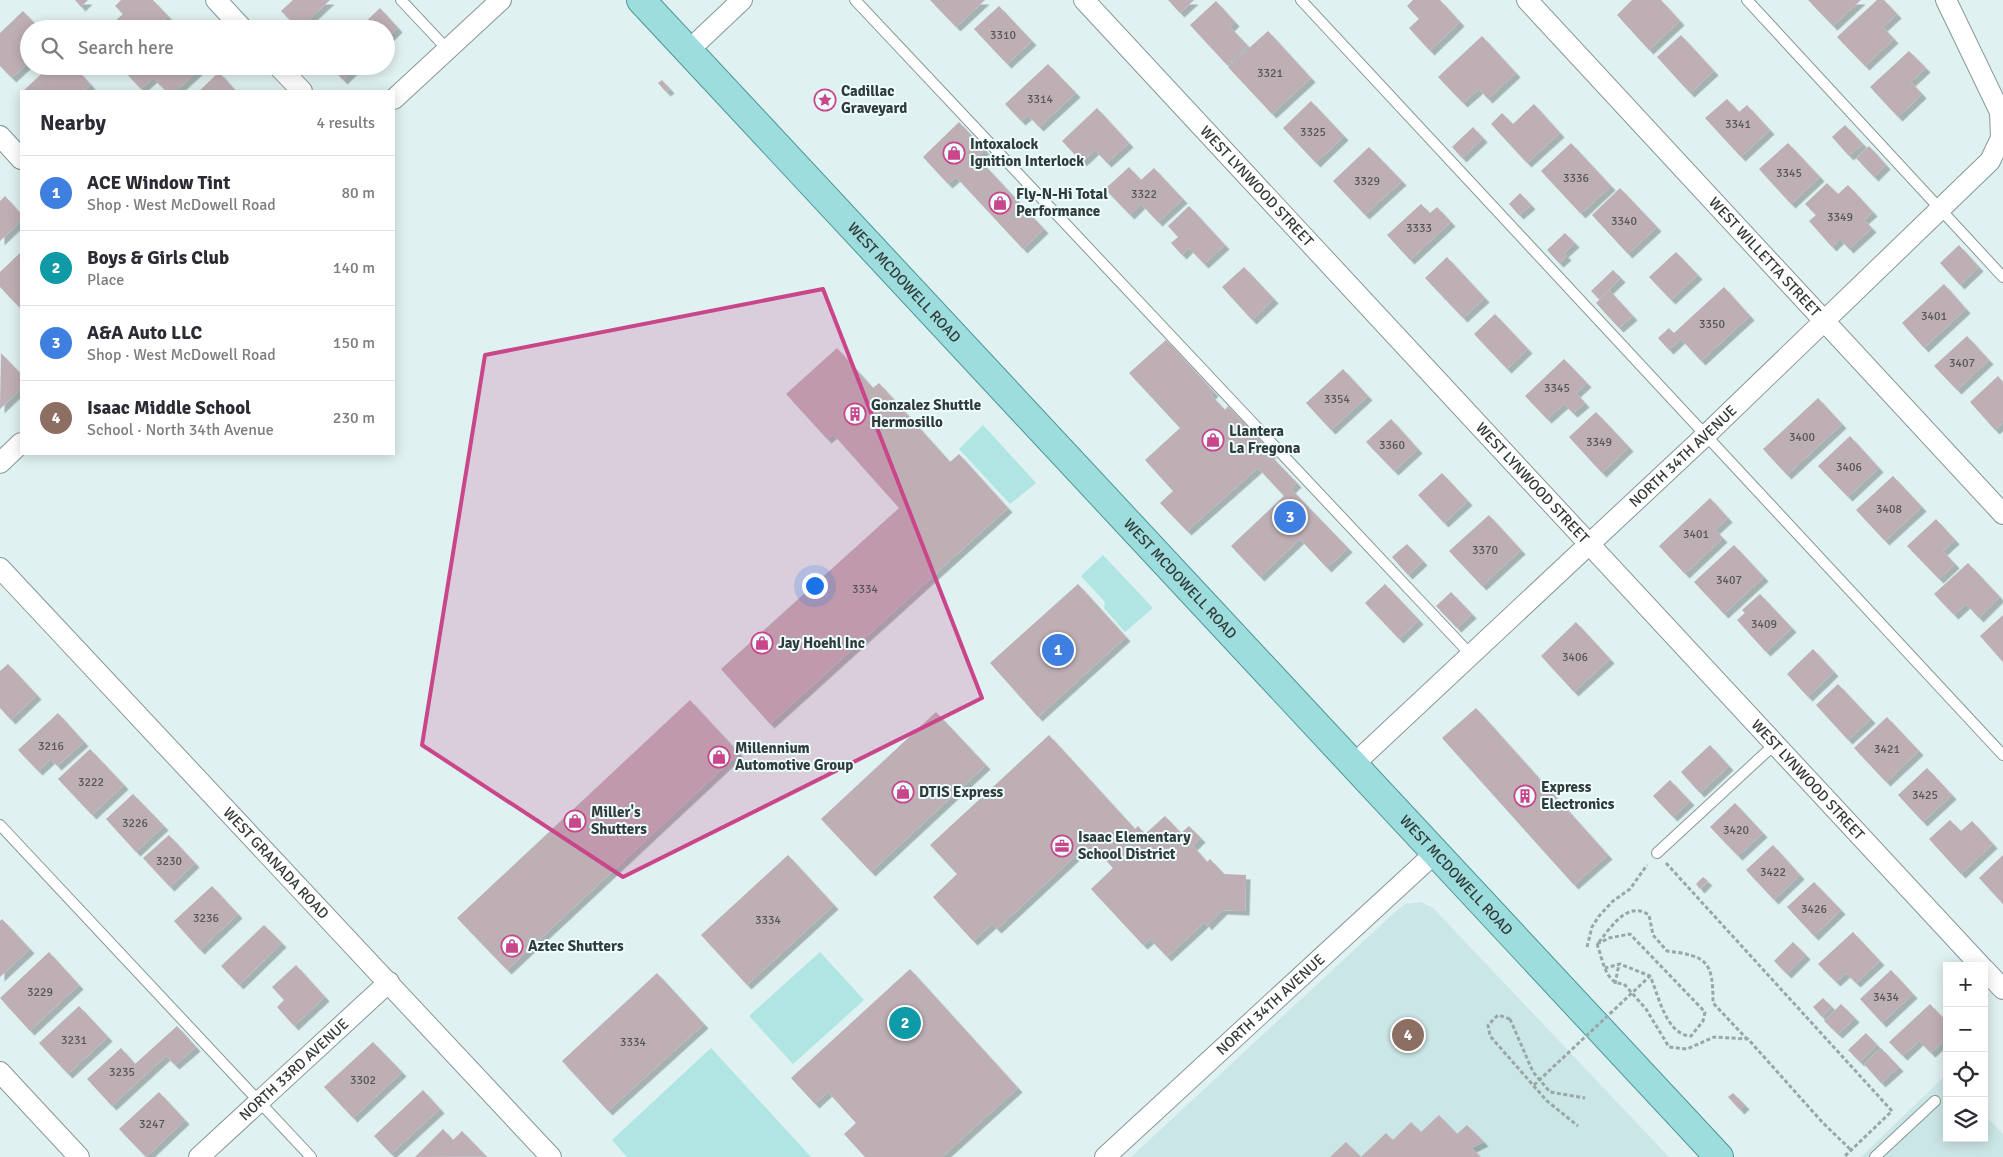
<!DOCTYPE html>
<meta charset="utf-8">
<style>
:root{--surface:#fff;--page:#f7f7f7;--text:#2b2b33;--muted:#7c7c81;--line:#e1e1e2;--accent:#0f766e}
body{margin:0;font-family:Signika,sans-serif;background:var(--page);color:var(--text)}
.controls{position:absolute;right:15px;bottom:15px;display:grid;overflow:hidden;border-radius:0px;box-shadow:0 2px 12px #0003}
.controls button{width:45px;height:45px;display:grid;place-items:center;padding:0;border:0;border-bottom:1px solid var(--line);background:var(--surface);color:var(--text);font:25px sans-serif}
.you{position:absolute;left:814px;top:585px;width:18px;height:18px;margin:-12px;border:4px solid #fff;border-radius:50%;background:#1a73e8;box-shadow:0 0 0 8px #1a73e833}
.badge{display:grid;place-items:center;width:32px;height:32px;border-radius:50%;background:var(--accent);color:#fff;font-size:16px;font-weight:700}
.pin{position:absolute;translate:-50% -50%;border:2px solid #fff;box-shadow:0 1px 5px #0006}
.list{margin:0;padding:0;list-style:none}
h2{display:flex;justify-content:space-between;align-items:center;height:65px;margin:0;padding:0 20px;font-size:21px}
h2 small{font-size:16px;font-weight:400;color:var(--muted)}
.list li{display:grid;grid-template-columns:32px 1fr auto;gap:15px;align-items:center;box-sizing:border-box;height:75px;padding:0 20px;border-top:1px solid var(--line)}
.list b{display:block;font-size:19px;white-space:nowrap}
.list p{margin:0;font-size:16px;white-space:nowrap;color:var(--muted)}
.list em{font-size:16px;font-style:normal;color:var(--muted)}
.icon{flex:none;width:28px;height:28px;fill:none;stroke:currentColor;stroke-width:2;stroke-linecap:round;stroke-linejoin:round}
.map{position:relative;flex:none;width:2003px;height:1157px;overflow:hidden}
.search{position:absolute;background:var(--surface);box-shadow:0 2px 12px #0003;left:20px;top:20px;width:375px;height:55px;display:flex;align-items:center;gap:12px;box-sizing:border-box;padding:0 18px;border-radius:28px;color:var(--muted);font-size:19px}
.panel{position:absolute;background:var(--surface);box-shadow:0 2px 12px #0003;left:20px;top:90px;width:375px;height:365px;border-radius:0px}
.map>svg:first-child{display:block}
.built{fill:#cbe6e6}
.green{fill:#b0e5e4}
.building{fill:#beafb5;filter:url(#shadow)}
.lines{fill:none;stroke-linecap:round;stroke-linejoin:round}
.lane-casing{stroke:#879797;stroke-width:12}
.street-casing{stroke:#879797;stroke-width:22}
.primary-casing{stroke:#4d9696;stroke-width:30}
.path{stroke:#99a7a6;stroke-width:3;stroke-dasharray:4 2.5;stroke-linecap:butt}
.lane{stroke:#fff;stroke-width:10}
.street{stroke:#fff;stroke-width:20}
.primary{stroke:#9dddde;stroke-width:28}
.path-bridge{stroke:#99a7a6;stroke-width:3;stroke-dasharray:4 2.5;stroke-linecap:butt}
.marked{fill:#ca468a;fill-opacity:0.2;stroke:#ca468a;stroke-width:4;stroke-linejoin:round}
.labels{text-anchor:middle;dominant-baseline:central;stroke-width:4;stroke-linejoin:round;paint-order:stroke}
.number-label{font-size:12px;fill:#565759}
.poi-label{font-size:15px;font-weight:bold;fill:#333a3a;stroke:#ecfefe;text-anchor:start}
.street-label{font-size:15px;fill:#333a3a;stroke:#ecfefe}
</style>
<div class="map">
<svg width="2003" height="1157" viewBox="0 0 2003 1157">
<defs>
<filter id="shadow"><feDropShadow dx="4.5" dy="4.5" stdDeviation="0" flood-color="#0004"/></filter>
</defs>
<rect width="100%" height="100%" fill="#dff1f0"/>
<g class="built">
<polygon points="1421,902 1433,908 1669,1157 1131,1157 1393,914 1405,904"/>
<polygon points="1946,1075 1947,1138 1984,1138 1984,1114 2003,1134 2003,1157 1861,1157"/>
</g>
<g class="green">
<polygon points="983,425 1036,483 1010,504 959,449"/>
<polygon points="1103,555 1153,608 1125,632 1104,608 1105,602 1081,576"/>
<polygon points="820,952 864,1000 793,1064 749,1016"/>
<polygon points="711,1048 811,1157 627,1157 612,1140"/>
</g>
<g class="building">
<polygon points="75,0 88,0 81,7"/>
<polygon points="121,0 153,0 168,16 155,29 120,29 114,22 123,14 115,6"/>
<polygon points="293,0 330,0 299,29 281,11"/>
<polygon points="930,0 985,0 956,27"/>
<polygon points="1168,0 1194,0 1180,13"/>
<polygon points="1413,0 1440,0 1460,22 1430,51 1409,28 1419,19 1407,6"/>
<polygon points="1632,0 1661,0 1680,21 1649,50 1617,15"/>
<polygon points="1808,0 1861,0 1833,26"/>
<polygon points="1877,0 1884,0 1897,14 1883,27 1894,39 1865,66 1837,37"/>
<polygon points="1216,1 1235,22 1230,27 1248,46 1227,65 1190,25"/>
<polygon points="999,6 1032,41 1007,64 974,29"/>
<polygon points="380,8 398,28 386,40 386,29 358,29"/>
<polygon points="23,11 40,29 29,29 29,62 12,78 0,66 0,33"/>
<polygon points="1268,31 1311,78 1272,114 1228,67"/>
<polygon points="1681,35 1714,71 1690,93 1657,57"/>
<polygon points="1482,36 1516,73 1488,99 1479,89 1463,103 1438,77"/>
<polygon points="1909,51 1926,68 1911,82 1922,94 1898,117 1870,87"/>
<polygon points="1048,64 1076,93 1039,127 1028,115 1021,121 1005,104"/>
<polygon points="50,66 74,66 91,85 83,91 23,91"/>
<polygon points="126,66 145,66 149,70 153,66 203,66 176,91 166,91 153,78 141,89 123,70"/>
<polygon points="330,66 357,66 343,80"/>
<polygon points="219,72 235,90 199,91"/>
<polygon points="662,80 670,89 666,92 658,83"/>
<polygon points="1727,99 1739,112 1747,105 1770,130 1741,157 1705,118"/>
<polygon points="1311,101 1344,136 1316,163 1283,128"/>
<polygon points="1534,104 1560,133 1527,163 1491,124 1502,113 1513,124"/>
<polygon points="1097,108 1129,143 1107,163 1095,150 1082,162 1062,141"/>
<polygon points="959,122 985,150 977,157 1044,229 1023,249 956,177 948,184 923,157"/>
<polygon points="1845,125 1863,144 1849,156 1832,137"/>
<polygon points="1473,127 1483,138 1462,158 1452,147"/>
<polygon points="1571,143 1611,186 1581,214 1541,171"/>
<polygon points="1788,143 1820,177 1791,204 1759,169"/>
<polygon points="1869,146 1886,165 1874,177 1856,158"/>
<polygon points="1369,147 1402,181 1365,215 1333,181"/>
<polygon points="1129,167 1141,180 1154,168 1183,199 1158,222 1141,204 1130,215 1105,189"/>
<polygon points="1827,183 1838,194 1848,185 1873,212 1864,220 1872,228 1849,249 1840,239 1832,247 1809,221 1816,215 1805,204"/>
<polygon points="1620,188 1657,227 1628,254 1592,215"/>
<polygon points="1520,193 1531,205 1519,215 1509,204"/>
<polygon points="5,196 21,214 21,221 0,241 0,201"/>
<polygon points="1421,204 1430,213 1437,207 1451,222 1410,260 1387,235"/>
<polygon points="1189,206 1225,245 1204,264 1189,248 1182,255 1171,243 1178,237 1168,226"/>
<polygon points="1565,233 1575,243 1564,253 1567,256 1559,263 1547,250"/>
<polygon points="1959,245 1979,267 1960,285 1940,263"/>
<polygon points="21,252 21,307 20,308 0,287 0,272"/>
<polygon points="1676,252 1698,275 1671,300 1649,277"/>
<polygon points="1447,257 1485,298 1463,318 1425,278"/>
<polygon points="1244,267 1274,299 1252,320 1222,287"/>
<polygon points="1613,270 1621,278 1599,299 1591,291"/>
<polygon points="1944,284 1966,309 1924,348 1902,323"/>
<polygon points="1724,287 1750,316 1701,361 1681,339 1669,350 1658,338 1669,328 1674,333"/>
<polygon points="1609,290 1633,316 1619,328 1596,303"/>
<polygon points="1495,314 1528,349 1507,369 1474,334"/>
<polygon points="1967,336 1989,360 1957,390 1934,366"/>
<polygon points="1166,340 1214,392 1211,395 1225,410 1228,406 1272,453 1270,455 1297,483 1291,489 1348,548 1327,568 1300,539 1260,577 1231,546 1284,496 1258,468 1187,531 1160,503 1173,491 1145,460 1180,428 1129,373"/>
<polygon points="837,348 873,388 879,383 950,462 959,454 1008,508 770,724 721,669 899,508 833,434 827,439 786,394"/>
<polygon points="1,353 21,374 21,389 0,409"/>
<polygon points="1564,359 1587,383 1576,393 1585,403 1573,413 1564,404 1547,419 1525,396"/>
<polygon points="1343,369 1368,396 1331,430 1306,403"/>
<polygon points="1998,376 2003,382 2003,423 1995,430 1970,402"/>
<polygon points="1818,398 1842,424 1787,475 1763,449"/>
<polygon points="1596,412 1629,447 1602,473 1569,437"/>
<polygon points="1391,419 1418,449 1394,471 1366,442"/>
<polygon points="1850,436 1879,468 1848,497 1818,466"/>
<polygon points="1442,473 1468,501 1444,523 1418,495"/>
<polygon points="1893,476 1922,507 1885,541 1856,510"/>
<polygon points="1710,498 1728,518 1715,530 1723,538 1685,574 1659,546"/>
<polygon points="1489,515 1521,550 1482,586 1449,551"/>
<polygon points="1936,519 1955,540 1943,551 1955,564 1939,579 1907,546"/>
<polygon points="1407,544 1423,561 1408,575 1392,557"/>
<polygon points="1734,545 1764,577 1724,614 1694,582"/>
<polygon points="1968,563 2000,597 1979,618 1966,604 1954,615 1934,594"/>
<polygon points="1078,584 1126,637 1038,717 990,663"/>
<polygon points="1385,584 1419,620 1399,639 1365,603"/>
<polygon points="1451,592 1472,614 1457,628 1436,606"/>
<polygon points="1760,594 1792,628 1766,652 1737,620 1745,613 1742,610"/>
<polygon points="2003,615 2003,662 1980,636"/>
<polygon points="1576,622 1610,659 1574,692 1541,656"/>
<polygon points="1813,649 1834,672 1808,697 1787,674"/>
<polygon points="8,664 37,695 11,720 0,708 0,671"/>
<polygon points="1838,684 1871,719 1848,740 1816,705"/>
<polygon points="690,700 739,753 507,970 457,918"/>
<polygon points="1476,708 1608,855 1574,885 1442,738"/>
<polygon points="936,712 986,765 871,872 821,819"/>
<polygon points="58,713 84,742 57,766 51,759 38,771 18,750"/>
<polygon points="1887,717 1919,751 1886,782 1854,748"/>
<polygon points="1049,735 1135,829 1138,826 1145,834 1165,816 1181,833 1189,826 1201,838 1193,846 1207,862 1210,859 1224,874 1246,875 1245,911 1223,910 1207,926 1205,922 1167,957 1150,939 1143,945 1091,889 1113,868 1094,847 1089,851 1085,847 997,929 992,924 973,941 933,897 957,874 930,845"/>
<polygon points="1710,745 1729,766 1700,793 1681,772"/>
<polygon points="90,749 124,785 92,815 58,779"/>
<polygon points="1927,768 1952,795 1923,822 1898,795"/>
<polygon points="1670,780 1690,801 1673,817 1653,796"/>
<polygon points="133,794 164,826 136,852 106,819"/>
<polygon points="1735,803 1763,833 1738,856 1710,827"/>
<polygon points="1950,820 1961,831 1972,821 1993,844 1961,874 1929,839"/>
<polygon points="169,835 195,863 170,887 143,858"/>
<polygon points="1773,845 1800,875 1774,900 1746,870"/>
<polygon points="788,855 834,905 747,985 701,935"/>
<polygon points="2003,855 2003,904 1979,878"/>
<polygon points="1703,877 1708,881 1700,889 1696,884"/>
<polygon points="1814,882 1841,910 1814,936 1787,907"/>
<polygon points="212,886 238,914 200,950 174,921"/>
<polygon points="2,919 30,949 0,977 0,921"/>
<polygon points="264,925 282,943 239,985 221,966"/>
<polygon points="1853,932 1880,961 1856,983 1846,973 1836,982 1818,964"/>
<polygon points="1793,942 1806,955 1787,974 1774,961"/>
<polygon points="49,952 79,985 30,1031 0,998"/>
<polygon points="296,965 325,997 294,1026 277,1007 284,1000 272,987"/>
<polygon points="910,969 1018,1088 942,1157 865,1157 844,1134 856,1123 828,1092 815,1104 791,1078"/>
<polygon points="1891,970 1913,994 1882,1023 1860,999"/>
<polygon points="657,973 704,1024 608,1111 562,1061"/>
<polygon points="1823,998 1832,1007 1822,1017 1813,1007"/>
<polygon points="1841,1004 1855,1018 1838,1034 1824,1021"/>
<polygon points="1930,1004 1947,1022 1947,1038 1931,1053 1919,1041 1903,1056 1889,1042"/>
<polygon points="79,1006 108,1037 68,1074 39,1043"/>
<polygon points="177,1026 196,1047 175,1065 166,1056 112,1106 87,1079 121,1048 135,1064"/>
<polygon points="1866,1033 1877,1045 1860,1062 1848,1050"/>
<polygon points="373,1042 402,1072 353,1118 324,1087"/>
<polygon points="1881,1048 1899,1067 1881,1083 1864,1064"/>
<polygon points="423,1090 440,1109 391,1154 374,1136"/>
<polygon points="159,1092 185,1120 146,1157 119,1129"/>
<polygon points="1733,1093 1745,1105 1740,1110 1728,1097"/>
<polygon points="1439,1115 1457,1134 1467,1125 1484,1142 1472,1148 1480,1157 1330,1157 1346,1142 1361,1157 1386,1133 1393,1140 1411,1122 1421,1132"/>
<polygon points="443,1129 453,1140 462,1131 486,1156 415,1157"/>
</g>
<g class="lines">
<g class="lane-casing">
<g id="lane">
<polyline points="401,0 448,50"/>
<polyline points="855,0 1471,655"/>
<polyline points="1301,0 2003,755"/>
<polyline points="1747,0 2003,277"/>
<polyline points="0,825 311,1157"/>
<polyline points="1657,853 1775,744"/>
<polyline points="1875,1157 1935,1101"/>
</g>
</g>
<g class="street-casing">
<g id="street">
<polyline points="216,0 243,29"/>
<path id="s1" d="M 1084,0 L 1981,966"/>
<path id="s2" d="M 1527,0 L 2003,514"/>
<polyline points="688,51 742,0"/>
<polyline points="278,66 302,91"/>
<polyline points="394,99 501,0"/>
<polyline points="0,136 21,159"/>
<polyline points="0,463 21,443"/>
<path id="s3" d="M 0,568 L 551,1157"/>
<path id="s4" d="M 1353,765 L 1707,434 L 1990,161 L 2001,138 L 2000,112 L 1946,0"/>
<polyline points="1984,969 2003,989"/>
<polyline points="0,1072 79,1157"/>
<path id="s5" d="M 199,1157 L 389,982"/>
<path id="s6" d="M 1105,1157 L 1435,853"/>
</g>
</g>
<g class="primary-casing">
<g id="primary">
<path id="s7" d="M 641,0 L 1719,1157"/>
</g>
</g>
<g class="path">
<polyline points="1666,863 1892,1111 1844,1157"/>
<path d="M 1599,942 C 1611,927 1628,900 1649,915 L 1653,935 L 1667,951 C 1708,956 1713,962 1713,1003 L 1747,1039"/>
<path d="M 1597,944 C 1603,960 1605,984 1624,984 L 1646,1009 L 1669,1047 L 1687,1049 L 1714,1037 L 1748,1039 L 1823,1123 L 1851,1150"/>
<path d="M 1597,944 L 1609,938 L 1630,934 L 1705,1012 L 1703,1021 L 1691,1036 C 1666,1035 1659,996 1650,976 L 1620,964 L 1605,968"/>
<polyline points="1587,947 1592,927 1599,916 1613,901 1630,889 1647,865"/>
<polyline points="1615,984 1619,964"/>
<polyline points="1510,1019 1498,1015 1488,1025 1490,1036 1547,1101 1578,1126"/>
</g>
<use href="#lane" class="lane"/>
<use href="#street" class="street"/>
<use href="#primary" class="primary"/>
<g class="path-bridge">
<polyline points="1510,1019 1533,1072 1550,1092 1585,1098"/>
<polyline points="1534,1085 1650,976"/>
</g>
</g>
<path class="marked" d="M 823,289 L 982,698 L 623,877 L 422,745 L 485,355 Z"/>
<defs>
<g id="sight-ring" transform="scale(1.125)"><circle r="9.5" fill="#ecfefe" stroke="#ca468a" stroke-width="1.5"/><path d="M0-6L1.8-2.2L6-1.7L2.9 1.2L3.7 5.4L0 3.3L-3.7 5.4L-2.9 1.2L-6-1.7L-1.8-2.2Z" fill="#ca468a"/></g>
<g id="shop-ring" transform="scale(1.125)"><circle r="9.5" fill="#ecfefe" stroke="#ca468a" stroke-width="1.5"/><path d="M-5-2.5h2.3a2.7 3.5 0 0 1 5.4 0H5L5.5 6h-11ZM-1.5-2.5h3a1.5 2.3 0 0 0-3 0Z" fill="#ca468a"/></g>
<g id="building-ring" transform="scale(1.125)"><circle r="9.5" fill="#ecfefe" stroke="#ca468a" stroke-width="1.5"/><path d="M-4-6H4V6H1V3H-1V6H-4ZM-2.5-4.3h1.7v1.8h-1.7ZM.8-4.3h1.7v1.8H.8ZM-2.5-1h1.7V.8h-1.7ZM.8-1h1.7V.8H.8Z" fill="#ca468a"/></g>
<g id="office-ring" transform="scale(1.125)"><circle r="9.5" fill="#ecfefe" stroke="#ca468a" stroke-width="1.5"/><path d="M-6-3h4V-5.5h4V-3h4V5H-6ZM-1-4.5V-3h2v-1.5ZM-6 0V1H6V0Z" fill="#ca468a"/></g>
</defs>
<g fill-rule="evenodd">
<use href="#sight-ring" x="825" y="100"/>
<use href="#shop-ring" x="954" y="153"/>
<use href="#shop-ring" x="1000" y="203"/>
<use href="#building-ring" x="855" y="414"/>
<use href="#shop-ring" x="1213" y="440"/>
<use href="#shop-ring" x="762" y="643"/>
<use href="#shop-ring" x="719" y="757"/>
<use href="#shop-ring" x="903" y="792"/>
<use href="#building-ring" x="1525" y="796"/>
<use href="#shop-ring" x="575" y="821"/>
<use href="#office-ring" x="1062" y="846"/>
<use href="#shop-ring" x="512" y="946"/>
</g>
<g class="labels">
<g class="number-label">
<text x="1003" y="35">3310</text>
<text x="1270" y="73">3321</text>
<text x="1040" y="99">3314</text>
<text x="1738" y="124">3341</text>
<text x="1313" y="132">3325</text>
<text x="1789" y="173">3345</text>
<text x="1576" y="178">3336</text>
<text x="1367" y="181">3329</text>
<text x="1144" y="194">3322</text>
<text x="1840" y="217">3349</text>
<text x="1624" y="221">3340</text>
<text x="1419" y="228">3333</text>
<text x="1934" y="316">3401</text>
<text x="1712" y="324">3350</text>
<text x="1962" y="363">3407</text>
<text x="1557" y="388">3345</text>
<text x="1337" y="399">3354</text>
<text x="1802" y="437">3400</text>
<text x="1599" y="442">3349</text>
<text x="1392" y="445">3360</text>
<text x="1849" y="467">3406</text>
<text x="1889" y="509">3408</text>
<text x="1696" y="534">3401</text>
<text x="1485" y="550">3370</text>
<text x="1729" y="580">3407</text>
<text x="865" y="589">3334</text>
<text x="1764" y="624">3409</text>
<text x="1575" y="657">3406</text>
<text x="51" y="746">3216</text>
<text x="1887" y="749">3421</text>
<text x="91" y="782">3222</text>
<text x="1925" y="795">3425</text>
<text x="135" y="823">3226</text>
<text x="1736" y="830">3420</text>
<text x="169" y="861">3230</text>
<text x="1773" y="872">3422</text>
<text x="1814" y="909">3426</text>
<text x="206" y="918">3236</text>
<text x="768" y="920">3334</text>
<text x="40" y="992">3229</text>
<text x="1886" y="997">3434</text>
<text x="74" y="1040">3231</text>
<text x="633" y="1042">3334</text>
<text x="122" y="1072">3235</text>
<text x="363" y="1080">3302</text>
<text x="152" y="1124">3247</text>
</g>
<g class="poi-label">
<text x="841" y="91">Cadillac<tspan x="841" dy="17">Graveyard</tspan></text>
<text x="970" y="144">Intoxalock<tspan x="970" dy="17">Ignition Interlock</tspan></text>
<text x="1016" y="194">Fly-N-Hi Total<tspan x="1016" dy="17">Performance</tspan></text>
<text x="871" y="405">Gonzalez Shuttle<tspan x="871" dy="17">Hermosillo</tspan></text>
<text x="1229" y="431">Llantera<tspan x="1229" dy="17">La Fregona</tspan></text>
<text x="778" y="643">Jay Hoehl Inc</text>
<text x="735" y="748">Millennium<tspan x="735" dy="17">Automotive Group</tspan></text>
<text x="1541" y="787">Express<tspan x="1541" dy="17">Electronics</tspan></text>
<text x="919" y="792">DTIS Express</text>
<text x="591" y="812">Miller's<tspan x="591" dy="17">Shutters</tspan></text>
<text x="1078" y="837">Isaac Elementary<tspan x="1078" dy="17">School District</tspan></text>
<text x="528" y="946">Aztec Shutters</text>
</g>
<g class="street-label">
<text stroke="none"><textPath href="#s1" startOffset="254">WEST LYNWOOD STREET</textPath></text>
<text stroke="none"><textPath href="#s2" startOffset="350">WEST WILLETTA STREET</textPath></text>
<text stroke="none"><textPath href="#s7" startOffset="386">WEST MCDOWELL ROAD</textPath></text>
<text stroke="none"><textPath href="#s4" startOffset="452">NORTH 34TH AVENUE</textPath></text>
<text stroke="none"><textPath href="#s1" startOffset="659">WEST LYNWOOD STREET</textPath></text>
<text stroke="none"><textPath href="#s7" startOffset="791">WEST MCDOWELL ROAD</textPath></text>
<text stroke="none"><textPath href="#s1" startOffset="1064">WEST LYNWOOD STREET</textPath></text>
<text stroke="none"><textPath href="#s3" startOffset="404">WEST GRANADA ROAD</textPath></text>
<text stroke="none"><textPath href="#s7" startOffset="1196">WEST MCDOWELL ROAD</textPath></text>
<text stroke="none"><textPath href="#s6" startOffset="225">NORTH 34TH AVENUE</textPath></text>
<text stroke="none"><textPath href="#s5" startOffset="129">NORTH 33RD AVENUE</textPath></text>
</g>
</g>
</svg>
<div class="controls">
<button>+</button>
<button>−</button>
<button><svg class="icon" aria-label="locate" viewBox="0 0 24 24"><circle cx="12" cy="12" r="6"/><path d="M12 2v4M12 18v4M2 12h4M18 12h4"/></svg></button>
<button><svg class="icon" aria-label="layers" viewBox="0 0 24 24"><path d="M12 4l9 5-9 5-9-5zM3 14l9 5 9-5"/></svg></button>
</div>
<div class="you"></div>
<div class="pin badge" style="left:1058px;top:650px;background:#3f7fe0">1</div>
<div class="pin badge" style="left:905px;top:1023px;background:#0f9aa8">2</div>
<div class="pin badge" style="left:1290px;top:517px;background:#3f7fe0">3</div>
<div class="pin badge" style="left:1408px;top:1035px;background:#8d6e63">4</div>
<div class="search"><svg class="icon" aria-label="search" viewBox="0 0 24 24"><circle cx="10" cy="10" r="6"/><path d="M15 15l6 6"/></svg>Search here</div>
<section class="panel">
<h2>Nearby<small>4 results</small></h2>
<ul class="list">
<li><span class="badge" style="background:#3f7fe0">1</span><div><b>ACE Window Tint</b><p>Shop · West McDowell Road</p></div><em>80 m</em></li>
<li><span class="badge" style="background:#0f9aa8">2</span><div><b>Boys &amp; Girls Club</b><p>Place</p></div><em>140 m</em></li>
<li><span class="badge" style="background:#3f7fe0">3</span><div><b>A&amp;A Auto LLC</b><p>Shop · West McDowell Road</p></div><em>150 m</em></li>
<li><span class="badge" style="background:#8d6e63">4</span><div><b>Isaac Middle School</b><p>School · North 34th Avenue</p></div><em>230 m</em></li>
</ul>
</section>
</div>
